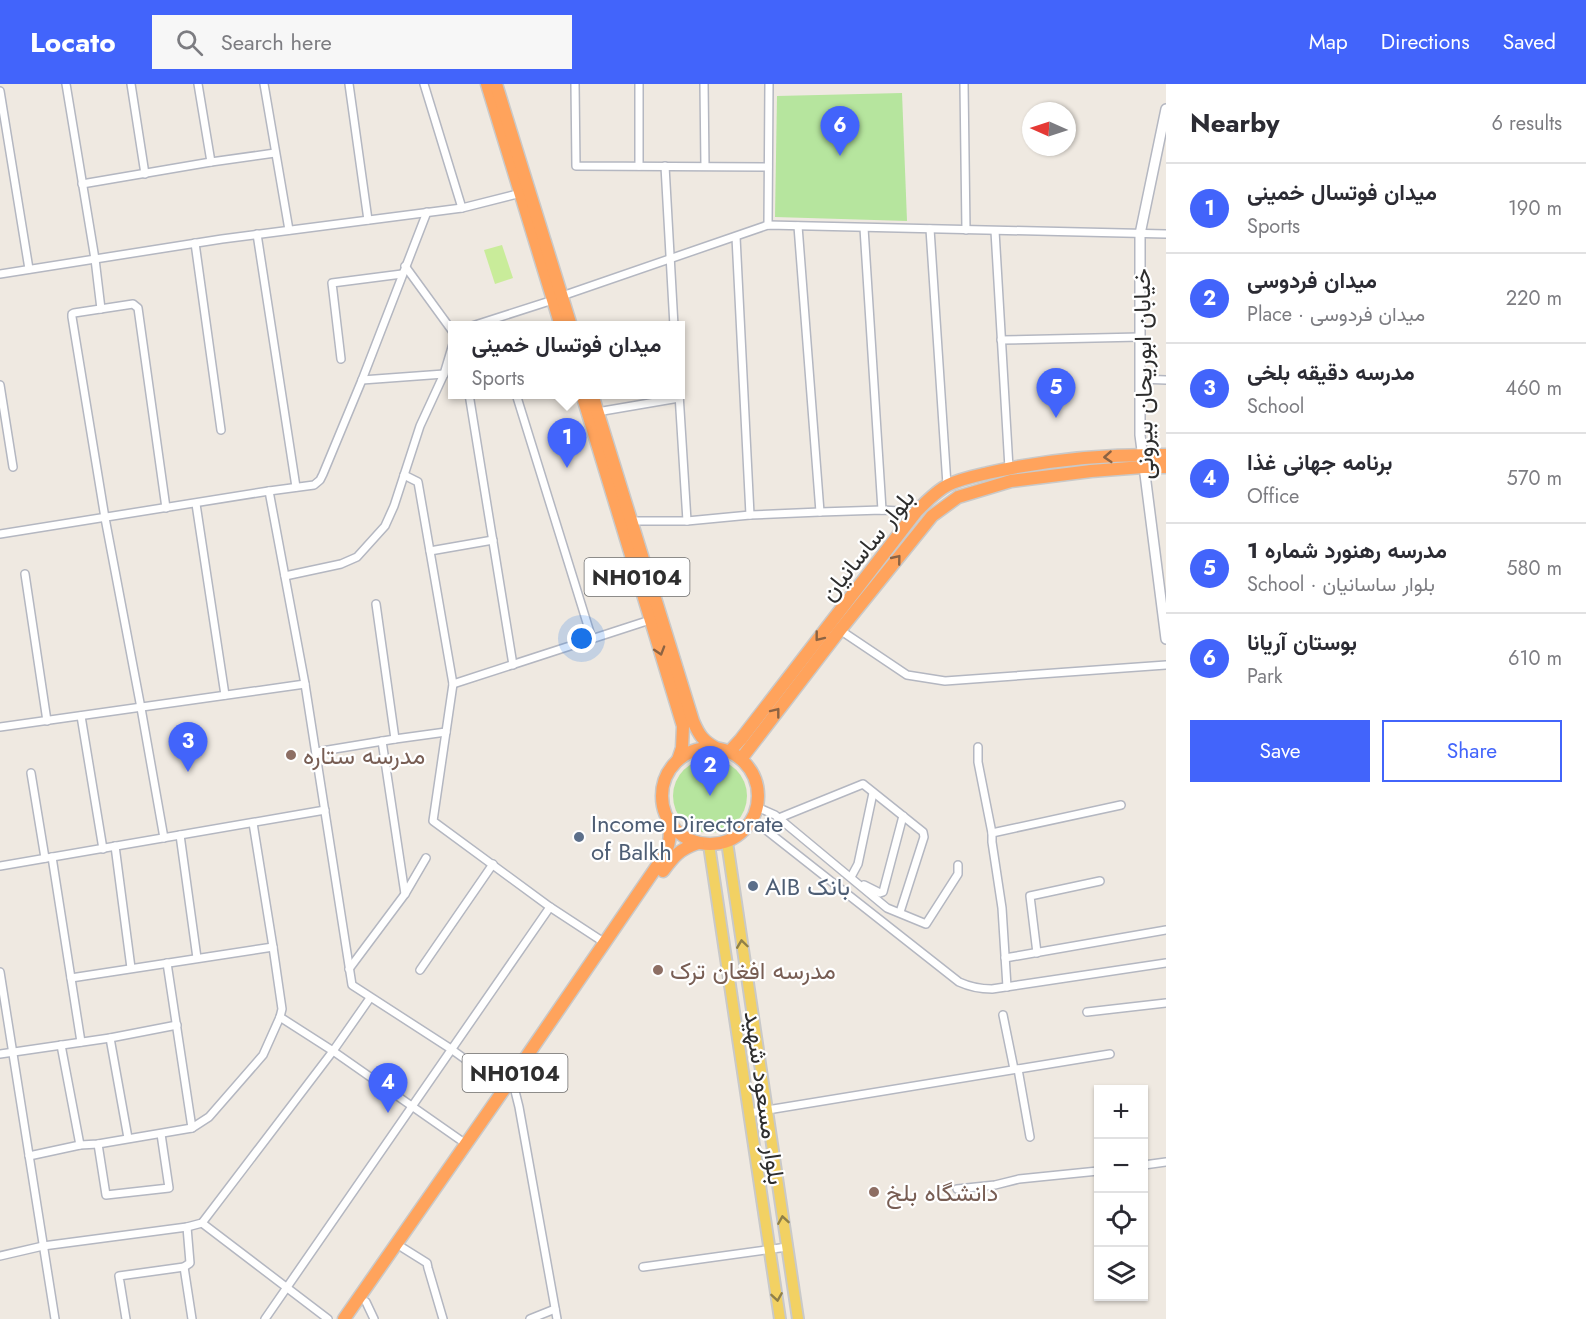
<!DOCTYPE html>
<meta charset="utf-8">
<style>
:root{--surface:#fff;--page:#f7f7f7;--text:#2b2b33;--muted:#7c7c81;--line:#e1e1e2;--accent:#4264fb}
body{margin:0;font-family:Jost,Vazirmatn,sans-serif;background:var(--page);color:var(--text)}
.controls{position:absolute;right:18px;bottom:18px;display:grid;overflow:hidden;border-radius:0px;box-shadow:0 2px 4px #0004}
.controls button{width:54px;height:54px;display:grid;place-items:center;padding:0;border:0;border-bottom:2px solid var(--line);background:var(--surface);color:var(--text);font:30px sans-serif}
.compass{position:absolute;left:1022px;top:18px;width:54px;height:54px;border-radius:50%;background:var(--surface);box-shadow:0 2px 4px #0004;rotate:273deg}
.you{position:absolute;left:582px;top:555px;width:21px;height:21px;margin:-15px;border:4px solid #fff;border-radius:50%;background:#1a73e8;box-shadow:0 0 0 9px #1a73e833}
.badge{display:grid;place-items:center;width:39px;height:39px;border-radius:50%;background:var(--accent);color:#fff;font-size:20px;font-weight:700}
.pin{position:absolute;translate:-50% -50px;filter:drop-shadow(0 2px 3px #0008)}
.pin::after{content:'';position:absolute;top:32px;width:21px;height:18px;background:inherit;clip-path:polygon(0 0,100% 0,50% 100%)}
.popup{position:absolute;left:448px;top:237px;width:237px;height:78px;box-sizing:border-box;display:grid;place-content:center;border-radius:0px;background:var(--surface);filter:drop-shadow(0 2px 4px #0005);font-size:20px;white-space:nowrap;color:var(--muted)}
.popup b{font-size:22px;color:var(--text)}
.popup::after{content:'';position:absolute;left:50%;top:100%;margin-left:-12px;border:12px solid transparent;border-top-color:var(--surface)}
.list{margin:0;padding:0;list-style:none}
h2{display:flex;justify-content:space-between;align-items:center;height:78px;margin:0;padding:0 24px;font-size:26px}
h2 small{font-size:20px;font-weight:400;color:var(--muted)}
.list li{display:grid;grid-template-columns:39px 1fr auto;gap:18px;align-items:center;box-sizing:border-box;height:90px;padding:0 24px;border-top:2px solid var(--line)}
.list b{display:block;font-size:22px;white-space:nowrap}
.list p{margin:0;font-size:20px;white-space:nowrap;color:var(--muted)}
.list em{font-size:20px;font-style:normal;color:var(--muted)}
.actions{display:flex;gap:12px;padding:18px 24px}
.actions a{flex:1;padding:14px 0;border:2px solid var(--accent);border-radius:0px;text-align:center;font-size:21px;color:var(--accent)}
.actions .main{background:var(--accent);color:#fff}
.icon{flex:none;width:33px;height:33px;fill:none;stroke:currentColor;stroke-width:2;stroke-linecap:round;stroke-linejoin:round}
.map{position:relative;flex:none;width:1166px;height:1235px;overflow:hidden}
header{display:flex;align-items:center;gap:36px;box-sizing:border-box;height:84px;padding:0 30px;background:var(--accent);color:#fff}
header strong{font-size:28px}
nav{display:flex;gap:33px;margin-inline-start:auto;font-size:21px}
.search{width:420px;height:54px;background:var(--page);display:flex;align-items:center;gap:15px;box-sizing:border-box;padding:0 21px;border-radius:0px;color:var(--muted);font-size:22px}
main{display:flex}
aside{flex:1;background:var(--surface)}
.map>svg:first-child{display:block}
.green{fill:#b6e59e}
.pitch{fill:#c9ec9a}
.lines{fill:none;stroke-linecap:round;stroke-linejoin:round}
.street-casing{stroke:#b4b7c1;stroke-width:10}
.secondary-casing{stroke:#b4b7c1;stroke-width:12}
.primary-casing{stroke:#c9c9c9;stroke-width:14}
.highway-casing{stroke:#c9c9c9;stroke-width:15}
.street{stroke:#fff;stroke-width:7}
.secondary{stroke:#fff;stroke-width:9}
.primary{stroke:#f2d163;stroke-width:10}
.highway{stroke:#ffa35c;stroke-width:12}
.oneway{stroke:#8c6343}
.oneway2{stroke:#908048}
.education-dot{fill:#8d6e63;stroke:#fff;stroke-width:2}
.service-dot{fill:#5c6f8a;stroke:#fff;stroke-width:2}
.labels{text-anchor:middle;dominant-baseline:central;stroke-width:4.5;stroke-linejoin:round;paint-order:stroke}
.shield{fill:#fff;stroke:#6d6d6d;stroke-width:1.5}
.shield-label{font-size:22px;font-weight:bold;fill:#2e2e2e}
.street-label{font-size:24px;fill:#2e2e2e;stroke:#fff}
.education-label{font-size:24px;fill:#785e54;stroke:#fff;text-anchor:start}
.service-label{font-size:24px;fill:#4e5e75;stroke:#fff;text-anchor:start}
</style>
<header>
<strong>Locato</strong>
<div class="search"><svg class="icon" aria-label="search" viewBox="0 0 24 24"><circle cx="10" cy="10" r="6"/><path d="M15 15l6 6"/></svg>Search here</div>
<nav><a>Map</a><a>Directions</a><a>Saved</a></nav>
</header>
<main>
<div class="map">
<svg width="1166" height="1235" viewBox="0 0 1166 1235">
<rect width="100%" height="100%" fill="#efe9e1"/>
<g class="green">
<polygon points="902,9 907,137 775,133 777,12"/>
<circle cx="710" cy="712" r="37"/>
</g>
<polygon class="pitch" points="502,161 513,194 495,200 484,166"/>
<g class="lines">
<g class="street-casing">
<g id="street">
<polyline points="66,0 95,175 101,225"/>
<polyline points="131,0 145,90"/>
<polyline points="198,0 211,78"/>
<polyline points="264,0 289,146"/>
<polyline points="349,0 368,136"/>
<polyline points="424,0 462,124"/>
<polyline points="575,0 576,82 768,83"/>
<polyline points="704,0 705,82"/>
<polyline points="964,0 966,146"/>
<polyline points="0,7 29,185"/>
<polyline points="639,82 639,0"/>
<polyline points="665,82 674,242"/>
<polyline points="82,100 211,78 275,69"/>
<polyline points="768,141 769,0"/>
<polyline points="798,142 820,428"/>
<polyline points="864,144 882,426"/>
<polyline points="930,145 947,401"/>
<polyline points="995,147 1009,384"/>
<polyline points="257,150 296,403"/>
<polyline points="736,153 750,431"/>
<polyline points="195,159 221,346"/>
<polyline points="405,182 453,248"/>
<polyline points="0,190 222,155 462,124 521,109"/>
<polyline points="562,212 768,141 1166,150"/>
<polyline points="472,242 553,216"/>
<polyline points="1001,256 1140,253"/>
<polyline points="341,275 332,199 402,190"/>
<polyline points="1140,295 1166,296"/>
<polyline points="362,296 444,290"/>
<polyline points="0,301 13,383"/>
<polyline points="469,310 513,581"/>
<polyline points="516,310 592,555"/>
<polyline points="679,310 687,437"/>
<polyline points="597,328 679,314"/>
<polyline points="404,391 418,398 453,600 433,737 550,823 605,859"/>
<polyline points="269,407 305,600 352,901 451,965 505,1004"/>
<polyline points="196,420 225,611"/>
<polyline points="631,437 687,437 750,431 820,428 882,426 916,428"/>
<polyline points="0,450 269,407 314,401 320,396 323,390 362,296 427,128"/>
<polyline points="430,467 493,456"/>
<polyline points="25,490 47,637"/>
<polyline points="285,492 341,480 357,473 385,442 394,422 420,342 444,290 453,260"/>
<polyline points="376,520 395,655"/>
<polyline points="840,546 907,591 945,597 1166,581"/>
<polyline points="453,600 650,536"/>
<polyline points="81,632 103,765"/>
<polyline points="0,643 305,600"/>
<polyline points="382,657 405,810"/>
<polyline points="978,663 978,678 992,749"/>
<polyline points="316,668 395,655 446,648"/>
<polyline points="31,689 45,774"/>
<polyline points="757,723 775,731 887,824 926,840 958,790 958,781"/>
<polyline points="779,734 863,700 923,748 924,753 900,828"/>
<path d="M 752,735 L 959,898 C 970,903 979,905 992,905 L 1166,879"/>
<polyline points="180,751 197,874"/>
<polyline points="164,754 141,624 105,434 72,233 72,230 74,229 133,220 138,224 166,424"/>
<polyline points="115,762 131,884"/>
<polyline points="52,773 81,958"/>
<polyline points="0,782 325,726"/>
<polyline points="851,793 858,780 873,709"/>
<polyline points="864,801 880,809 883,808 903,732"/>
<polyline points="1037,869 1030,812 1100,797"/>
<polyline points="1005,874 1166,846"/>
<polyline points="167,879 192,1044"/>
<polyline points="349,885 405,810 426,774"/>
<polyline points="420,886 493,780"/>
<polyline points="0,888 55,1235"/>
<polyline points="71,894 273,863"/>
<polyline points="1007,903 1002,824 992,758 992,749 1121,721"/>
<polyline points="1087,928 1166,919"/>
<polyline points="1003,931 1014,985"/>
<polyline points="280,933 333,967 466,1060"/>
<polyline points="110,954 128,1054"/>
<polyline points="61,961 80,1061"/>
<polyline points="0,970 110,954 177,941"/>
<polyline points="1018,985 1030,1053"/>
<polyline points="514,1003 519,1023 557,1235"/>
<polyline points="749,1029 1110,970"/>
<polyline points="98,1060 106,1111 169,1104 161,1050"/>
<polyline points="29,1072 80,1061 98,1060 192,1044 209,1033 263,971 280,933 282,925 273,863 253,739"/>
<polyline points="1144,1081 1166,1078"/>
<polyline points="957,1105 995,1101 1019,1095 1098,1087"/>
<polyline points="202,1139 328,1235"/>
<polyline points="403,1164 427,1179 428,1184 443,1235"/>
<polyline points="0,1172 43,1162 187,1143 202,1139 333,967 370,914"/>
<polyline points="184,1183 192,1235"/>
<polyline points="643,1183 787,1163"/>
<polyline points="366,1218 374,1235"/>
<polyline points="126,1235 119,1192 184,1183 190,1179 187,1143"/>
<polyline points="265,1235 550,823"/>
<polyline points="530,1235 555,1225"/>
</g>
</g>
<g class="secondary-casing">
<polyline id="secondary" points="1166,25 1140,150 1140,351 1166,555"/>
</g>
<g class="primary-casing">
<g id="primary">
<polyline points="727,758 798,1235"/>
<polyline points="709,761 780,1235"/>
</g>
</g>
<g class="highway-casing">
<g id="highway">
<polyline points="487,0 561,242"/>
<polyline points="496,0 571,242"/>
<polyline points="582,310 683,642 682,664 678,676"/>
<path d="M 592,310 L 693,637 C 699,651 703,657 716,664"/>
<circle cx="710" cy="712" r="48"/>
<path d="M 729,668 L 741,655 L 916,428 C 925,419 936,407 948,401 C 960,395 975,392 988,389 C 1045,376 1107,370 1166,371"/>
<polyline points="741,675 840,546 932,432 958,413 1011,397 1091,387 1143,383 1166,383"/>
<path d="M 663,787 C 674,772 680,765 698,759"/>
<path d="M 344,1235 L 505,1004 L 664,772 C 670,761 671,751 669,738"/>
</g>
</g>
<use href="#street" class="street"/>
<use href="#secondary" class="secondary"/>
<use href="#primary" class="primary"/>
<use href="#highway" class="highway"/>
</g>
<defs><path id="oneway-chevron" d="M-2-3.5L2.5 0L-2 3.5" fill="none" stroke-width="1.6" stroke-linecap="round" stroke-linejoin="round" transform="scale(1.5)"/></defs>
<g class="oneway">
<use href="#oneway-chevron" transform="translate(1108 373) rotate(176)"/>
<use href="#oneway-chevron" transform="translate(897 475) rotate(-51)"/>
<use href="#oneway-chevron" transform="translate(819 553) rotate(128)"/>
<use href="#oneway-chevron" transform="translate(660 567) rotate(73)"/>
<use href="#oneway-chevron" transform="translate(776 628) rotate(-52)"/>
</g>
<g class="oneway2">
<use href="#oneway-chevron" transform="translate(742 860) rotate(-98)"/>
<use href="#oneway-chevron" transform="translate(783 1136) rotate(-99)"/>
<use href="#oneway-chevron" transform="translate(777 1213) rotate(81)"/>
</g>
<g class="education-dot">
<circle cx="291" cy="671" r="6"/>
<circle cx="658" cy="886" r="6"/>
<circle cx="874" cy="1108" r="6"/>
</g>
<g class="service-dot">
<circle cx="579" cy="753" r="6"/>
<circle cx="753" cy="802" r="6"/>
</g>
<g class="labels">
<g class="shield">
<rect x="584.5" y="474" width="105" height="38" rx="4.5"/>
<rect x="462.5" y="970" width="105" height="38" rx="4.5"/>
</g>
<g class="shield-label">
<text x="637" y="493">NH0104</text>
<text x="515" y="989">NH0104</text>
</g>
<g class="street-label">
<text transform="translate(1143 290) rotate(-91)">خیابان ابوریحان بیرونی</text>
<text transform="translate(867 461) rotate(-51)">بلوار ساسانیان</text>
<text transform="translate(765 1014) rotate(82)">بلوار مسعود شهید</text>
</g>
<g class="education-label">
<text x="303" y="671">مدرسه ستاره</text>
<text x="670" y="886">مدرسه افغان ترک</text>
<text x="886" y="1108">دانشگاه بلخ</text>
</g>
<g class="service-label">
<text x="591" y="739">Income Directorate<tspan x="591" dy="28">of Balkh</tspan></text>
<text x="765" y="802">AIB بانک</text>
</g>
</g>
</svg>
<div class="controls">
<button>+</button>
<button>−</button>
<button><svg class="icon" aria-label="locate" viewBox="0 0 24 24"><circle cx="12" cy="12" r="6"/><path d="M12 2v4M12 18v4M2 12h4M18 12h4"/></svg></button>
<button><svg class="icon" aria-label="layers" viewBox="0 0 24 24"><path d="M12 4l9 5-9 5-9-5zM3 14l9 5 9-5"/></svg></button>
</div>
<svg class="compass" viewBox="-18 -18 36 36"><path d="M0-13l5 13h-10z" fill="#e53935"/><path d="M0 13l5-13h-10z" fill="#7c7c81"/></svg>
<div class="you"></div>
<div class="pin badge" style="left:567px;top:384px">1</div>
<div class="popup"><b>میدان فوتسال خمینی</b>Sports</div>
<div class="pin badge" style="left:710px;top:712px">2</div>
<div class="pin badge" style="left:188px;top:688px">3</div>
<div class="pin badge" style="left:388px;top:1029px">4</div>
<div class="pin badge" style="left:1056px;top:334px">5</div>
<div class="pin badge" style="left:840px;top:72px">6</div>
</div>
<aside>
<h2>Nearby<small>6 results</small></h2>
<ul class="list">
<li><span class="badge">1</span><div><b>میدان فوتسال خمینی</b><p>Sports</p></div><em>190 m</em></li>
<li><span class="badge">2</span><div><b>میدان فردوسی</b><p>Place · میدان فردوسی</p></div><em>220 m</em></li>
<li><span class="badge">3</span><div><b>مدرسه دقيقه بلخى</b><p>School</p></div><em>460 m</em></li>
<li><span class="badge">4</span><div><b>برنامه جهانی غذا</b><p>Office</p></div><em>570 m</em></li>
<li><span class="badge">5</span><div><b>مدرسه رهنورد شماره 1</b><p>School · بلوار ساسانیان</p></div><em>580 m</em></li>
<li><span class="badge">6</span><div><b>بوستان آریانا</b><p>Park</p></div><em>610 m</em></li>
</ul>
<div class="actions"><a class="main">Save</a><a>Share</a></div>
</aside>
</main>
